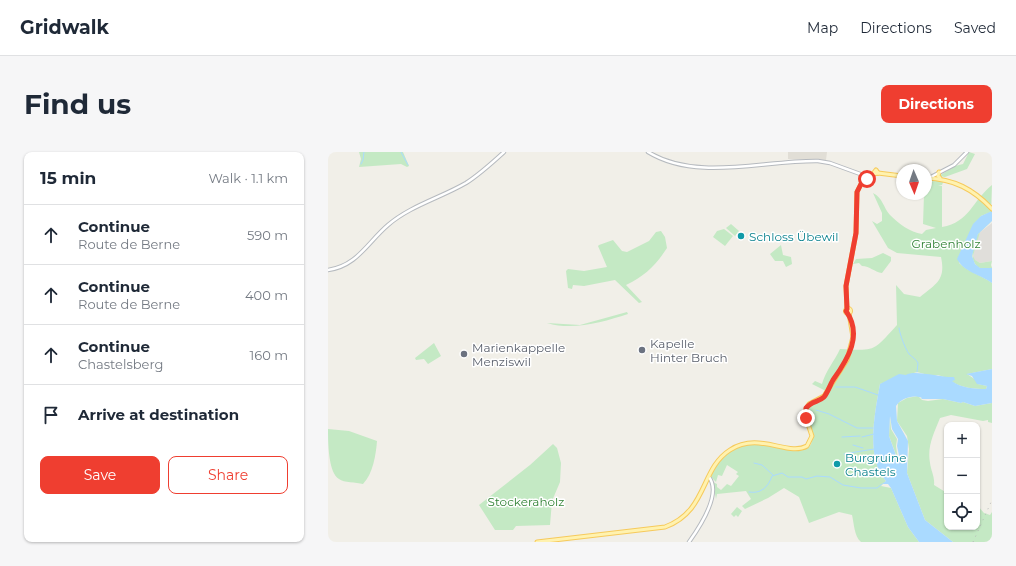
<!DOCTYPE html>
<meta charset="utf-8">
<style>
:root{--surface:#fff;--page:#f6f6f7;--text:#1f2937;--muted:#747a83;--line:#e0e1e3;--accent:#ef3e30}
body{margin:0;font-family:Montserrat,sans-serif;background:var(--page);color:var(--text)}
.controls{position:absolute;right:12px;bottom:12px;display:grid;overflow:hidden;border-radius:8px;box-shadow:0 1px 3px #0004}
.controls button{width:36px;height:36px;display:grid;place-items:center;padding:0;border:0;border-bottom:1px solid var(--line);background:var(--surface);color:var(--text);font:20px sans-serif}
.compass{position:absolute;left:568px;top:12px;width:36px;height:36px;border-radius:50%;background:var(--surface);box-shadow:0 1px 3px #0004;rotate:178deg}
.stop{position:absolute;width:12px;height:12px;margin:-9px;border:3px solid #ef3e30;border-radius:50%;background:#fff}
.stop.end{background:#ef3e30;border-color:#fff;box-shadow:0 1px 4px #0008}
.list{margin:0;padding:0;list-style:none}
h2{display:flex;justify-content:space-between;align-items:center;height:52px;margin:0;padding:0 16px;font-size:17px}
h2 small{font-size:13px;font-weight:400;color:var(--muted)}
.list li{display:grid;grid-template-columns:26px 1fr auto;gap:12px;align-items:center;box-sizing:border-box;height:60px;padding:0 16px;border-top:1px solid var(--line)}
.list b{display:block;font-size:15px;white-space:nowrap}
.list p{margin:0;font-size:13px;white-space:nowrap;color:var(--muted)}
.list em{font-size:13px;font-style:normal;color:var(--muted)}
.actions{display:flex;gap:8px;padding:12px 16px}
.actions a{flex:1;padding:9px 0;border:1px solid var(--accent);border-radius:8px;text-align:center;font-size:14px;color:var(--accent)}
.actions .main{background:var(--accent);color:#fff}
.icon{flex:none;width:22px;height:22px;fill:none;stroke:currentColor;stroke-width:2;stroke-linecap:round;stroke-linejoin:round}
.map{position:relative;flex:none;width:664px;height:390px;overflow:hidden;border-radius:8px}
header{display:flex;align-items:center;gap:24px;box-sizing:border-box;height:56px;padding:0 20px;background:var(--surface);border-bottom:1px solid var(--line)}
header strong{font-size:19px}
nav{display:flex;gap:22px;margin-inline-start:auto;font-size:14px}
.intro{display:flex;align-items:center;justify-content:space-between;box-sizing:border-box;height:96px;padding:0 24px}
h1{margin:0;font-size:28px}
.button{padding:10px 18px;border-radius:8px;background:var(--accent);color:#fff;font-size:14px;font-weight:700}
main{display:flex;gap:24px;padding:0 24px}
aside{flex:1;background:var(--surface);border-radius:8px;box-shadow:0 1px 3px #0004}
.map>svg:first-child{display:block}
.industrial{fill:#e0deda}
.education{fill:#e1ded6}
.green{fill:#c4e9c4}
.water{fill:#aadaff;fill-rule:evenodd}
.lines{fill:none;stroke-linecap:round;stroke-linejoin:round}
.stream{stroke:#aadaff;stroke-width:1}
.secondary-casing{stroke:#b6babf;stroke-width:4.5}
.primary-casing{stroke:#f6ca5c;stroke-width:5}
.secondary{stroke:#fff;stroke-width:2.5}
.primary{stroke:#fff2af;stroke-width:3}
.rail{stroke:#b6b7b8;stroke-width:1;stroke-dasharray:1 5;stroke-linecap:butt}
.route{stroke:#ef3e30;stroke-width:5}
.culture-dot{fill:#0f9aa8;stroke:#fff;stroke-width:1.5}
.worship-dot{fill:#6b7280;stroke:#fff;stroke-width:1.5}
.labels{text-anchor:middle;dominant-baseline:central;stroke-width:3;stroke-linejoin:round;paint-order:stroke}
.culture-label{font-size:12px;fill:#0d838f;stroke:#fff;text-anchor:start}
.park-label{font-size:12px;fill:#328336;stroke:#fff}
.worship-label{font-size:12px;fill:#5b616d;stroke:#fff;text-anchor:start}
</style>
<header>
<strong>Gridwalk</strong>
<nav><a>Map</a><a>Directions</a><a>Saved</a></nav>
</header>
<div class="intro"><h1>Find us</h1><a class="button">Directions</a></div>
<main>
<aside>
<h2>15 min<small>Walk · 1.1 km</small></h2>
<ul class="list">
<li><svg class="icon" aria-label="ahead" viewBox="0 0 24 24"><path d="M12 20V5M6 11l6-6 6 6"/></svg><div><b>Continue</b><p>Route de Berne</p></div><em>590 m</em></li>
<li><svg class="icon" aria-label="ahead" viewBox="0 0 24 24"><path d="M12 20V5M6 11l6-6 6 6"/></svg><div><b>Continue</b><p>Route de Berne</p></div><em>400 m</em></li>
<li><svg class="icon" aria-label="ahead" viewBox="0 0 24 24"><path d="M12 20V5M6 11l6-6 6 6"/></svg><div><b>Continue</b><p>Chastelsberg</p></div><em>160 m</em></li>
<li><svg class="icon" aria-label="arrive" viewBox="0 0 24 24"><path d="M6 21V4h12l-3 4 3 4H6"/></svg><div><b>Arrive at destination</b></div></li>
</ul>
<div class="actions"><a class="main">Save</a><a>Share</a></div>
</aside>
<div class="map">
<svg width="664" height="390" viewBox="0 0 664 390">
<rect width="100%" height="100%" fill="#f1efe8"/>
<polygon class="industrial" points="664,71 664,109 652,111 646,108 645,104 650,84 652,80"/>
<polygon class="education" points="460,0 499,0 498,8 460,7"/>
<g class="green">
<polygon points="31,0 75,0 81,14 79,15 73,12 31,15 33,7"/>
<polygon points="641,0 647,2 639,17 617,25 611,24 627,14 635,12"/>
<path d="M 616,28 L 614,33 L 610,33 L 614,34 L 614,75 C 642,70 644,49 664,33 L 663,60 L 653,64 L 631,111 C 642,121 653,123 664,131 L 664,217 L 639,222 L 648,228 L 650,232 L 659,234 L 658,237 C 648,237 632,236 623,229 L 626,225 L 616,225 L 610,223 L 604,224 L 589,220 L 552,232 C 547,260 537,306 558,329 L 553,334 L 563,336 L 580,375 L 591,390 L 533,390 C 526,384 526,371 524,363 L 511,360 L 481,371 L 471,345 L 456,336 L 440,346 L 417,357 L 414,354 L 423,347 L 418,339 L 389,342 L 388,347 L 385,330 L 389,332 L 389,335 L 393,338 L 399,332 L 403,334 L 411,324 L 408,322 L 410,320 L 399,313 L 394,324 L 390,323 L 388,330 L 383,325 C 388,307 406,292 424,291 C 439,290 456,296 471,298 C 494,296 479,277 478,264 C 478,261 479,257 480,254 L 495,247 L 500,240 L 484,232 L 487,229 L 494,232 C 498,218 506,210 512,197 C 549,199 545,199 569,173 L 568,133 L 576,142 L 592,145 C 608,132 618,128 613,105 L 569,101 L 560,96 L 544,69 L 549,72 L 554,69 L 554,61 L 545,41 C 555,46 555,55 562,63 C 571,72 582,80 594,82 L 598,78 L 608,76 L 595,72 L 596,42 L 598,42 L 598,30 Z"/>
<path d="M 664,69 L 652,80 L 645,104 L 647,108 L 652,111 L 664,109 L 663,113 L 664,116 C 660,116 655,117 652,116 C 639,110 645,87 652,79 C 655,75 660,72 664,69 Z"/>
<polygon points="403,72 411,79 407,84 398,76"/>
<polygon points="396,77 405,84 397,94 385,85 389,79"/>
<path d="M 333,79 L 337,85 L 339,96 C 328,113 317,124 298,133 L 314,150 L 311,151 L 287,128 L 256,134 L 245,133 L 244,137 L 240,136 L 238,119 L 240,117 L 256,119 L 279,115 L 270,94 L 271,93 L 285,88 L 294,99 L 299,100 L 321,89 L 328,80 Z"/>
<polygon points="453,93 455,103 463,105 464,112 458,115 455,109 447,109 442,102"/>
<path d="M 555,101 L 563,105 L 563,109 L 554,121 C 546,120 542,114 534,114 L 531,111 L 525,112 L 528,107 L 544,106 Z"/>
<path d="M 299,160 L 300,162 C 275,170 245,179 219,171 L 252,173 Z"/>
<polygon points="106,191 113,204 100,212 96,207 88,208 87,206"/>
<path d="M 590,244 L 594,248 L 600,249 L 615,247 L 633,251 L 635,250 L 647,254 L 664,251 L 664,271 L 660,270 L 660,268 L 655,269 L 623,263 L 612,266 C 606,281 599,294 602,311 C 603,319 607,325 606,333 L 619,341 L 619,375 L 649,375 L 649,353 L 656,361 L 662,363 L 664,360 L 664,390 L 625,390 L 597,368 L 579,321 L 581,297 L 579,284 L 569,269 L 570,251 L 579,246 Z"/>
<polygon points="562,265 563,277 569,287 568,294 570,308 561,284"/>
<path d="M 0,277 L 21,279 L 49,289 C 48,302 45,322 35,332 C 28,330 16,331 11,327 C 0,321 0,288 0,277 Z"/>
<polygon points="225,292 229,296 233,311 232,330 224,349 222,373 188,374 185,378 167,378 151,353 202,313"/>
<polygon points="409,355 414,359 410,365 408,363 406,365 403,362"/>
</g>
<g class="water">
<path d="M 664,59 L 664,69 L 650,82 L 644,104 L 647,112 L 652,116 L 664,116 L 664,131 C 652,122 637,121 629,107 L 645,72 L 653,64 Z"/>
<path d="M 664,217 L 664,251 L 647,254 L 635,250 L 633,251 L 615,247 L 593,247 L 594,246 C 586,242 573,246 568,254 L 569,269 L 580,289 L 579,321 L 597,368 L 625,390 L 591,390 L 580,375 L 563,336 L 560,332 L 554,332 L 558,329 C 537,306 547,260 552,232 L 571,222 L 578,223 C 586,217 614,226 626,225 L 627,228 L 624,229 C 632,236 648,237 658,237 L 659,234 L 649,232 L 644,224 L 638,222 ZM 562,264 L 564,277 L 570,287 L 569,294 L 572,308 L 570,309 L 561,284 Z"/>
</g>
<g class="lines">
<g class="stream">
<polyline points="73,0 80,13"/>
<polyline points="33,12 35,8 36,0"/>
<path d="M 571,176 C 572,183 577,196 581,202 C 584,205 588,207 590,211 L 589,220"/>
<polyline points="508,235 526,235"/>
<polyline points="527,235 550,243"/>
<polyline points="488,258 501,262 529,276 545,276"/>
<polyline points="514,285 532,284"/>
<polyline points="534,285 546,282"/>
<polyline points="525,293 535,296"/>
<polyline points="516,302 546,297"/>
<polyline points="426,311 434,313 445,323"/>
<path d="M 421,340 C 432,342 440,336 444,324 L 454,321 L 460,325 L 474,325 L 478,327 L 489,324 L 502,325 L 515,333 L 533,336 L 549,336 L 554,332"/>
</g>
<g class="secondary-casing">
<g id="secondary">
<path d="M 320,0 C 369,30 436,8 490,9 L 502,11 L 535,23"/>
<polyline points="601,26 626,13 639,0"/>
<path d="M 0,118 C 29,114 39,91 60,73 C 82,54 112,46 138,31 C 152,22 164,11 176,0"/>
<path d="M 361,390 C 371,376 394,342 381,325"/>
</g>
</g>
<g class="primary-casing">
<g id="primary">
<polyline points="611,20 610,24 612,26"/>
<polyline points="545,22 548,18 550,21"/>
<polyline points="540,23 550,21 574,24"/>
<path d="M 598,26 C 626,27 645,37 664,57"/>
<circle cx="520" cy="159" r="2.5"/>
<polyline points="519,157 518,134 528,81 529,40 536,26 535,23 540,22 540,27 536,26"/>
<path d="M 209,390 L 337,375 C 380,359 372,317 402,298 C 431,279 460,305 479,294 L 484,284 L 477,263 L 478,257 L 481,252 L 496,244 L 519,208 L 525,185 L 521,161"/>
</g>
</g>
<use href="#secondary" class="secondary"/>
<use href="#primary" class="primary"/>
<polyline class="rail" points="645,390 664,348"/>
</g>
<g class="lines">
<path class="route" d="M 478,266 L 478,256 C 483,249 491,250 496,245 C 500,240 502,233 505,228 C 520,207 535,183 518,159 L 519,157 L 518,134 L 528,81 L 529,40 L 535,28 L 539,27"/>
</g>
<g class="culture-dot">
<circle cx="413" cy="84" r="4"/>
<circle cx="509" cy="312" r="4"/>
</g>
<g class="worship-dot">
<circle cx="314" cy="198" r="4"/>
<circle cx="136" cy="202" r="4"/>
</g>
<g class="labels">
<g class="culture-label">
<text x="421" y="84">Schloss Übewil</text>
<text x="517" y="305">Burgruine<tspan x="517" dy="14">Chastels</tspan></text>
</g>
<g class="park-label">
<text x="618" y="91">Grabenholz</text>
<text x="198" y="349">Stockeraholz</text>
</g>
<g class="worship-label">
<text x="322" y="191">Kapelle<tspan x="322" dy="14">Hinter Bruch</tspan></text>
<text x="144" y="195">Marienkappelle<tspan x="144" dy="14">Menziswil</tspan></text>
</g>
</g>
</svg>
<div class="controls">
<button>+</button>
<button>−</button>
<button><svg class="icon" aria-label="locate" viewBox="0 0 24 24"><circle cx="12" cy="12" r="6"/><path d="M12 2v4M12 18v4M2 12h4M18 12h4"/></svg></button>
</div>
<svg class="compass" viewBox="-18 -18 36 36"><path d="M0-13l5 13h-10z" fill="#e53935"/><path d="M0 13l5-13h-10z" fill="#747a83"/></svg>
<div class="stop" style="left:539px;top:27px"></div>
<div class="stop end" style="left:478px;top:266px"></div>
</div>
</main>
